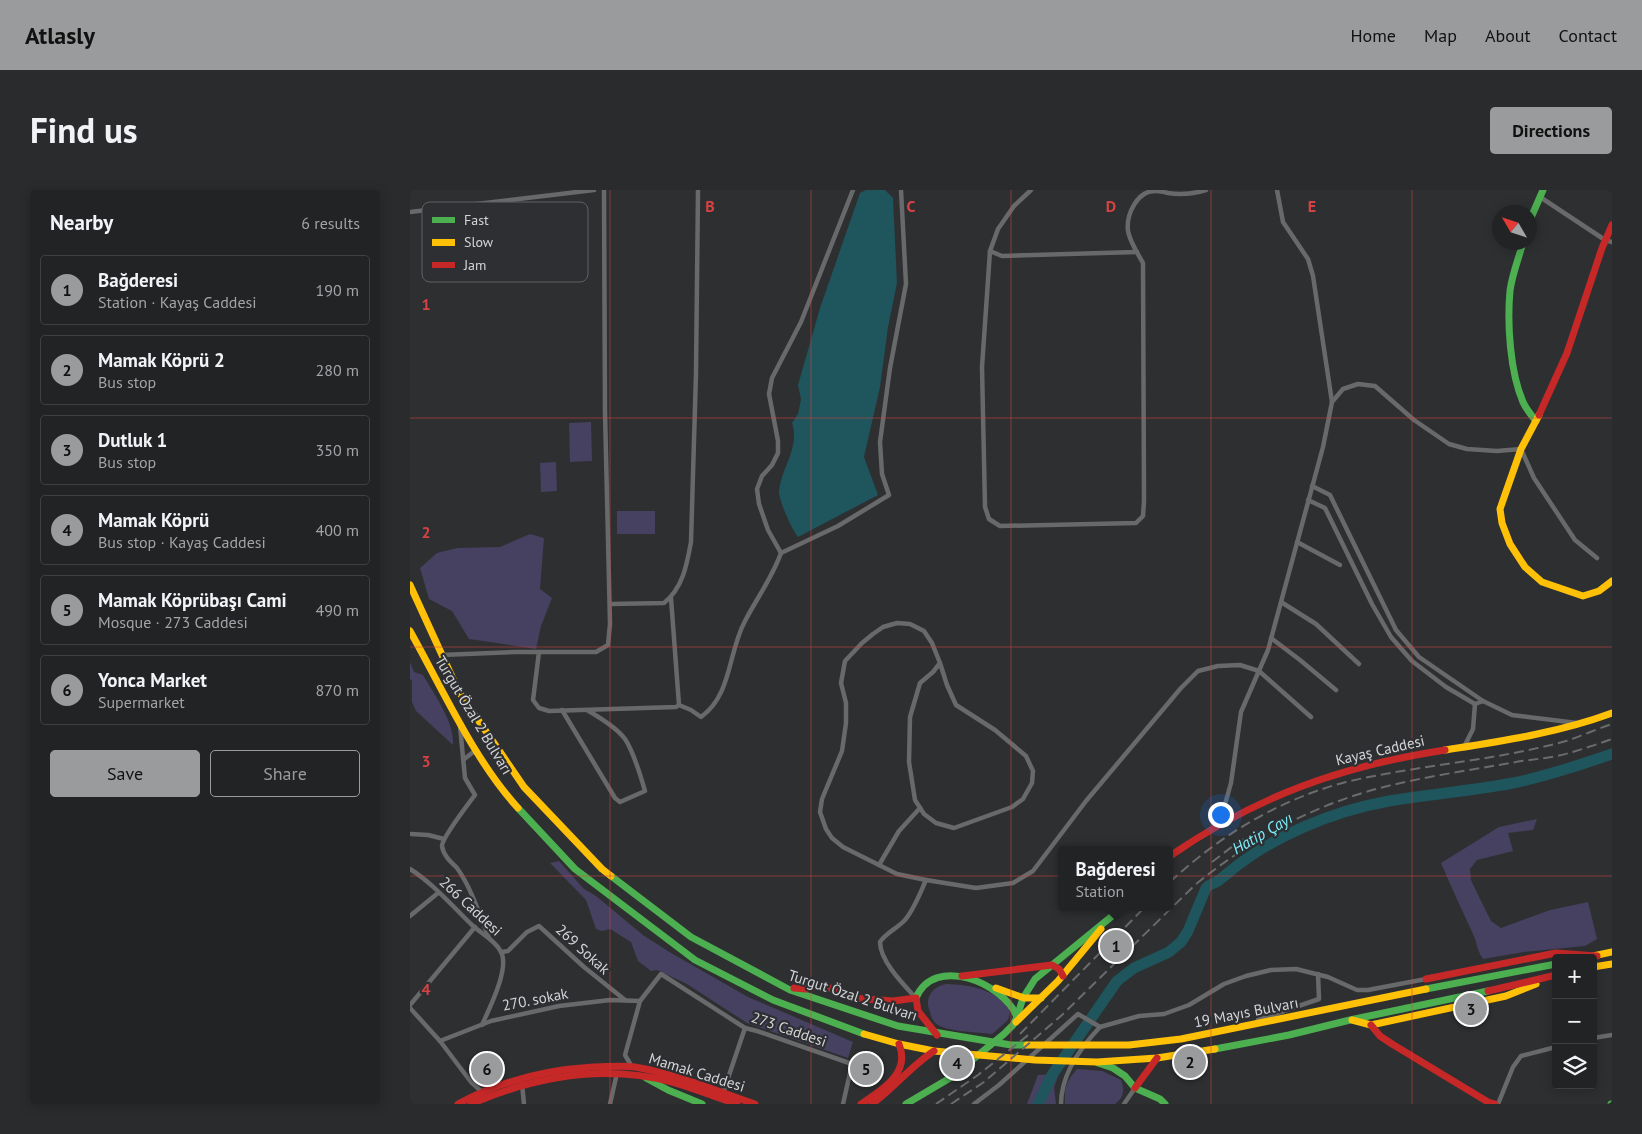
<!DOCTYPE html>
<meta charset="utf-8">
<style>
:root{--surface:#222325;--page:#2a2b2d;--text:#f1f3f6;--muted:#a2a4a7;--line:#3f4042;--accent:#999b9c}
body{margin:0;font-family:"PT Sans",sans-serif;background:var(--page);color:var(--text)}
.controls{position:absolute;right:15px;bottom:15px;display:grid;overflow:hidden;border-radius:5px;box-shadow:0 2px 12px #0003}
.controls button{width:45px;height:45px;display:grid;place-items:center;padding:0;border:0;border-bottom:1px solid var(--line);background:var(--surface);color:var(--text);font:25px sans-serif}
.compass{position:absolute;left:1082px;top:15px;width:45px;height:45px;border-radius:50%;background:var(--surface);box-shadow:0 2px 12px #0003;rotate:309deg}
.you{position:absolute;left:810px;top:624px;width:18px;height:18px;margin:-12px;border:4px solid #fff;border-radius:50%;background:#1a73e8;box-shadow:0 0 0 8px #1a73e833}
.badge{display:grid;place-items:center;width:32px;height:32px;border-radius:50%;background:var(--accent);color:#111;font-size:16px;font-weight:700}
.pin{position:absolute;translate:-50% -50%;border:2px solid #fff;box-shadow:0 1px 5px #0006}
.popup{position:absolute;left:648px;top:656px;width:115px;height:65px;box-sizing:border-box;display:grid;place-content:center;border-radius:5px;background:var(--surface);filter:drop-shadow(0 1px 4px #0005);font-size:16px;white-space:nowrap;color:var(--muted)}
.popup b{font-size:19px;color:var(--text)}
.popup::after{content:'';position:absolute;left:50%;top:100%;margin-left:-10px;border:10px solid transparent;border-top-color:var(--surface)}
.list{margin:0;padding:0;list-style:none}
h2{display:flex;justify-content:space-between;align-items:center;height:65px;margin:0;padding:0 20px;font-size:21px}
h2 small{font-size:16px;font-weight:400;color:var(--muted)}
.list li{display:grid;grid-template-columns:32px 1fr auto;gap:15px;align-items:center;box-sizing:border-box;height:70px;margin:0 10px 10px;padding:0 10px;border:1px solid var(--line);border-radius:5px}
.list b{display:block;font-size:19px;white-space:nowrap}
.list p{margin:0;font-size:16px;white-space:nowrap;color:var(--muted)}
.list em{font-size:16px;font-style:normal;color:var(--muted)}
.actions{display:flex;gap:10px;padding:15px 20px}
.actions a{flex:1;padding:11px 0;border:1px solid var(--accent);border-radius:5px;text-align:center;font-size:18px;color:var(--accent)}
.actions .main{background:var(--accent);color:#111}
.icon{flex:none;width:28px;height:28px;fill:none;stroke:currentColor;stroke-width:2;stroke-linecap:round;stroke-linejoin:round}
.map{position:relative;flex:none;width:1202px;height:914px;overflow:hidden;border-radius:5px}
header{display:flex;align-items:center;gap:30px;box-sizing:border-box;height:70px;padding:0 25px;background:var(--accent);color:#111}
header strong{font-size:24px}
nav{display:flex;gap:28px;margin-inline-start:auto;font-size:18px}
.intro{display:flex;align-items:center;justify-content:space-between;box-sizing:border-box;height:120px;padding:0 30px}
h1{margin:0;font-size:35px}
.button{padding:12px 22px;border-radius:5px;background:var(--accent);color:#111;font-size:18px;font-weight:700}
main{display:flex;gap:30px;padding:0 30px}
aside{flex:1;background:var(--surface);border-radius:5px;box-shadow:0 2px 12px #0003}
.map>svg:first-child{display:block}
.green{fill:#464061}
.water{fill:#1f555c}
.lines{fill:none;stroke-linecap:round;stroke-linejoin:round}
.river{stroke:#1f555c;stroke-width:11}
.street{stroke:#68696a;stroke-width:4.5}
.fast{stroke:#4caf50;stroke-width:7}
.slow{stroke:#ffc107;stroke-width:7}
.jam{stroke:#c62828;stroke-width:7}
.rail{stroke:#6a6b6d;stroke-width:2;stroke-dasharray:10 5;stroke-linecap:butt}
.grid{fill:none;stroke:#d64242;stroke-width:1;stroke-opacity:0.55}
.labels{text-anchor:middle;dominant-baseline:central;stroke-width:4.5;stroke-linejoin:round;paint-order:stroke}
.street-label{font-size:15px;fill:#d3d5d6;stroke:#2d2f32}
.water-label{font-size:16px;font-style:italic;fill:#7ceefb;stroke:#2d2f32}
.key{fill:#2d2f32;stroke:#5f6163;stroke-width:1}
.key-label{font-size:14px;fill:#d3d5d6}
.grid-label{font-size:16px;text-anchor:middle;font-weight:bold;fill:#d64242;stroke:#2d2f32;stroke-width:4.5;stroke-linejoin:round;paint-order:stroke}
</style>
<header>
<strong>Atlasly</strong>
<nav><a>Home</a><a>Map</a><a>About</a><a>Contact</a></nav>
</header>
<div class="intro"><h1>Find us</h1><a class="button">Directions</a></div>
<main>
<aside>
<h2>Nearby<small>6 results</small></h2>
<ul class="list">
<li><span class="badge">1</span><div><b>Bağderesi</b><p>Station · Kayaş Caddesi</p></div><em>190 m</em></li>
<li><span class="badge">2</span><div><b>Mamak Köprü 2</b><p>Bus stop</p></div><em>280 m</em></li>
<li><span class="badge">3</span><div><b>Dutluk 1</b><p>Bus stop</p></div><em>350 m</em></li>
<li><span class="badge">4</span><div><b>Mamak Köprü</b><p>Bus stop · Kayaş Caddesi</p></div><em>400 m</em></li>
<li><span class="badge">5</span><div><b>Mamak Köprübaşı Cami</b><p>Mosque · 273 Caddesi</p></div><em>490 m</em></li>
<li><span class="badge">6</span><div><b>Yonca Market</b><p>Supermarket</p></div><em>870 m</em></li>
</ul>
<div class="actions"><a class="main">Save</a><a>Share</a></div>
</aside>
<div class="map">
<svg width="1202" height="914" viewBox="0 0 1202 914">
<rect width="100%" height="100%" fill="#2e2f31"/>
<g class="green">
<polygon points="181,232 182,271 160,272 159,233"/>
<polygon points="146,272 147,301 131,302 130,273"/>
<rect x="207" y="321" width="38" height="23"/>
<polygon points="120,344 134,348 130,399 142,408 131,436 126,459 59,449 42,421 19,409 10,378 27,363 47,358 90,357"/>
<path d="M 0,472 L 4,482 L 13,485 C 24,504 45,533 43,555 L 6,521 L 2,512 L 2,491 L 0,489 Z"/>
<path d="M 1127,629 L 1123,640 L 1098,643 L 1103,661 L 1067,670 L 1060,679 L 1061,690 L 1070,709 L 1081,731 L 1091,738 L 1140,720 L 1178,712 L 1187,749 L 1175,756 L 1114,762 L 1073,769 C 1067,761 1067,752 1063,744 C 1052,720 1041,697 1031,673 L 1089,637 Z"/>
<polygon points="149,671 174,699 186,706 233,745 261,763 338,807 443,852 438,868 337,833 277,794 247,780 241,781 228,771 221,752 200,739 192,741 186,739 176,710 140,673"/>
<path d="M 537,794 C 560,795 588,799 600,822 L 598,830 L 582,844 C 568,842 540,842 528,835 C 523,832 521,827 520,822 C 518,817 517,812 519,807 C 522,799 529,795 537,794 Z"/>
<path d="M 667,879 L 692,881 L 711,890 C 715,901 714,907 705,914 L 655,914 C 654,897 656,892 667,879 Z"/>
<polygon points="649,884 644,897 646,914 617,914 628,885"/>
</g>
<path class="water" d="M 456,0 L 475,0 L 483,8 L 487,93 L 478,137 L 470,197 L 454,267 L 468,305 L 388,347 C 382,340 368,309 369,300 C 372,277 390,257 382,233 L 388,224 L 391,209 L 388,195 L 410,118 L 450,3 Z"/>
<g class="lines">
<path class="river" d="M 628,914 L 642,885 L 707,791 L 724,778 L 759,762 L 771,752 L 778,741 L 796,698 C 800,694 802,694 806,692 C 810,690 814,686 818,683 C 862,646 923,621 979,611 C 1020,604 1062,601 1103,593 C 1137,586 1170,575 1202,564"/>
<g class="street">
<path d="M 621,0 L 604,16 L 588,39 L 580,61 L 572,177 L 575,317 L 579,329 L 590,336 L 726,333 L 733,326 L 734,311 L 733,73 C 728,64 720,52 718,41 C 716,25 727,0 746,1 C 750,1 754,2 758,3 C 771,5 783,4 796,0"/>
<polyline points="867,0 873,32 898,69 903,86 922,212"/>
<polyline points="1130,7 1195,50 1202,52"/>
<polyline points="0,22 184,0"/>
<polyline points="580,61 592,66 727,62"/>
<polyline points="902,296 920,305 986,440 1009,467 1073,511 1102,525 1167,533"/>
<polyline points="898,310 915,318 962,414 981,447 1002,471 1036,497 1065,514"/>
<polyline points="887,352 930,375"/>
<polyline points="371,363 358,340 349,314 347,299 352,286 362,275 368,263 368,251 359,204 362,188 391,132 443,0"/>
<polyline points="871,412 906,434 949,474"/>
<path d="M 200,414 L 254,413 C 273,398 277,374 281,352 L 286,183 L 288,0"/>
<polyline points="861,448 890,470 926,500"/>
<polyline points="129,462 123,510 129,518 139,521 266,517 269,515 261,408"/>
<polyline points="31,465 105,462 186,462 198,455 200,434 195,222 194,0"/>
<path d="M 269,515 L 281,520 L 291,527 C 322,505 318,462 335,431 C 347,408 362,388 371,363 L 428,336 L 479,305 L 472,284 L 470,252 L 480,178 L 496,94 L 491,0"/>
<path d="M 152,520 L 205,608 L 210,612 L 235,601 C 231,587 223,561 215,549 C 207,538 189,527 177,520"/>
<path d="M 50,536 L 55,588 L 65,605 C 59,613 32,648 32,656 C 33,665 41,672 47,678 C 61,697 70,726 79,748"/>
<polyline points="1054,557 1063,539 1065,514 1073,511"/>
<polyline points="53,570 66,560"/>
<polyline points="810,632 821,593 831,522 858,460 913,257 922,212 933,199 948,194 965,196 1004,230 1039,254 1057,259 1087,261 1111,259 1124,288 1165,350 1187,368"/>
<polyline points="1,644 18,645 34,649"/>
<polyline points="469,675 489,641 510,618"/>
<path d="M 0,679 C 24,694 43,717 63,736 C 72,744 86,751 91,762 C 100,778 79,819 72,835"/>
<polyline points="516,690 566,698 603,693 623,681 676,611 771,498 788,481 808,476 830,475 849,481 901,527"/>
<polyline points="0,726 28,703"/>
<polyline points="92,762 98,761 117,742 129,736 174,777 215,810"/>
<path d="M 506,808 C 493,794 470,771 470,752 C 476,743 486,739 494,731 C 504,720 510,703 516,690 L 487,684 L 433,657 L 422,648 L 416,639 L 410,622 L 412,609 L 432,561 L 436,533 L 436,513 L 431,493 L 435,471 L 452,453 L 463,444 L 473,437 L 487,433 L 500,434 L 514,441 L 522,453 L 530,473 L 537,495 L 546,515 L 585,540 L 616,566 L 623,581 L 622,593 L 613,609 L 602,617 L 544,638 L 526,633 L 514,624 L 505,610 L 499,572 L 500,527 L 510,493 L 523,482 L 530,473"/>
<polyline points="0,815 65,737"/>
<polyline points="0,818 30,851 61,892 71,901"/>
<polyline points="848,830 909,809 908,784"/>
<polyline points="1183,848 1202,845"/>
<polyline points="30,851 81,831 149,816 200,810 230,811"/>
<polyline points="222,877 215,865 230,811 251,784 335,838 347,841 442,874 433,914"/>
<polyline points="112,894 114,914"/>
<polyline points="313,903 335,838"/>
<polyline points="200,914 207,883"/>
<polyline points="564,914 589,895 668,824 690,837 729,826 754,824 779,815 814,794 836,786 861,780 886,779 918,787 947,800 958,800 1016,789"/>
<path d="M 651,914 C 651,884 670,858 690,837"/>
<polyline points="714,914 725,898"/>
<polyline points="1088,914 1103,877 1111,866 1146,857"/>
</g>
<g class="fast">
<polyline points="1120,30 1133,0"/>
<path d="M 1113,52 C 1109,68 1102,84 1100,101 C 1097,133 1100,182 1113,212 C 1116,219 1121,225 1126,231"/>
<polyline points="108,618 165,679 285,770 363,810 454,844"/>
<polyline points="201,686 281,747 380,800 488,836 601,855 617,855"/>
<polyline points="1016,799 1146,774"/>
<polyline points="607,827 613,808 625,789 701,727 708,717"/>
<polyline points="805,859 879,845 940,830 1078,801"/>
<polyline points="688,873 703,878 715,886 725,898 750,909 755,914"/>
<polyline points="236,888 258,900 292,914"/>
<path d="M 496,914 L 540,888 L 594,844 L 603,835 L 607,827 C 594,793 524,764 506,808"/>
<polyline points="1201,914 1202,914"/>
</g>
<g class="slow">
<polyline points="1129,225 1111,259 1090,319 1092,333 1100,354 1115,377 1132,392 1173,406 1189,401 1202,391"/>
<polyline points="0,395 49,502 114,597 192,679 201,686"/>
<path d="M 0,441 C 32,498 64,570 108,618"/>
<path d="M 1035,560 C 1092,551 1148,543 1202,523"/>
<polyline points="1183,766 1202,762"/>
<polyline points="1183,777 1202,774"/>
<polyline points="586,798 614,808 631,808"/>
<polyline points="942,830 961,835 1096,806 1126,794"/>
<polyline points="606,832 648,791 691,739"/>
<polyline points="454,844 489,854 524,861 625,870 687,872 747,868 805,859"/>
<polyline points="617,855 719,855 771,849 1016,799"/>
</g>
<g class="jam">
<polyline points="1129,225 1157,163 1192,58 1202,35"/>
<path d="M 760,666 C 847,606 931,576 1035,560"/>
<polyline points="552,786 642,775 649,779 653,786"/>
<polyline points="1016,789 1146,763 1187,766"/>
<polyline points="384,798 396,799 408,796 420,798 443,808 483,811 506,808 508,821 527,845"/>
<polyline points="1078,801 1146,785"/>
<polyline points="961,835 970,846 982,854 1078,912 1085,914"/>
<polyline points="725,898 747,868"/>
<path d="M 48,914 C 90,891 135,880 183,877 C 196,877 211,875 225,877 C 266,884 306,901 345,914"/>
<path d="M 61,914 C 126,886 193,874 262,892 C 284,898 305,907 327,914"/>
<path d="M 451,914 C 472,900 501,883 489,854"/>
<path d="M 462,914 C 484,898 501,876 524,861"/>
</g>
<g class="rail">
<polyline points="802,672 823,656 851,639"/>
<path d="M 760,692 C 809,646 870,609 936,592 C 1008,575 1084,571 1156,551 C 1171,546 1187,539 1202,534"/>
<polyline points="610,844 735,717"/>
<polyline points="526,914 568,885 622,842"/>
<path d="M 541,914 L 574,892 L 652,825 L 786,694 C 832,657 883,626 940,607 C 993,589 1051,582 1106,572 C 1124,569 1142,568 1159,563 C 1173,559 1188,554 1202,549"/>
</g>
</g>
<path class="grid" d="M 200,0 L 200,914M 401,0 L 401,914M 601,0 L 601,914M 801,0 L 801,914M 1002,0 L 1002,914M 0,228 L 1202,228M 0,457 L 1202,457M 0,686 L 1202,686"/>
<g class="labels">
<g class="street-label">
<text transform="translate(64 525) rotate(59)">Turgut Özal 2 Bulvarı</text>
<text transform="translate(970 560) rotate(-13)">Kayaş Caddesi</text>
<text transform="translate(61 716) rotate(43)">266 Caddesi</text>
<text transform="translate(173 759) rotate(42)">269 Sokak</text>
<text transform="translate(443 805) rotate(18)">Turgut Özal 2 Bulvarı</text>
<text transform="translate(125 809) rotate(-11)">270. sokak</text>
<text transform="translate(836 822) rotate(-11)">19 Mayıs Bulvarı</text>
<text transform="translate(379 839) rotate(19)">273 Caddesi</text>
<text transform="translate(287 882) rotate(17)">Mamak Caddesi</text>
</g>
<g class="water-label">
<text transform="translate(852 643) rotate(-30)">Hatip Çayı</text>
</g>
</g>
<rect x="12" y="12" width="166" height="80" rx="8" class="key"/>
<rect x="22" y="27" width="23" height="6" fill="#4caf50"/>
<rect x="22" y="49" width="23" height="7" fill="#ffc107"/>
<rect x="22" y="72" width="23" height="6" fill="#c62828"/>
<g class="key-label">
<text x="54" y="35">Fast</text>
<text x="54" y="57">Slow</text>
<text x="54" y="80">Jam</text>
</g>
<g class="grid-label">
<text x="300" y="22">B</text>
<text x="501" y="22">C</text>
<text x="701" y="22">D</text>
<text x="902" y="22">E</text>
<text x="16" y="120">1</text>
<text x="16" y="348">2</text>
<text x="16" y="577">3</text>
<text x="16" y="805">4</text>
</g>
</svg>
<div class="controls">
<button>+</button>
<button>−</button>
<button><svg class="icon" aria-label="layers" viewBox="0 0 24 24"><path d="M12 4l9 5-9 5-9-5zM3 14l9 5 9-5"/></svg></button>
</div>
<svg class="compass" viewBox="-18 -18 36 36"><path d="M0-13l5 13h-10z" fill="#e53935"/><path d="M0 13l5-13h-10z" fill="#a2a4a7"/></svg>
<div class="you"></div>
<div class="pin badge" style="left:706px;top:756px">1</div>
<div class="popup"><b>Bağderesi</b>Station</div>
<div class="pin badge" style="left:780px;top:872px">2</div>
<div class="pin badge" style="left:1061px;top:819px">3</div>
<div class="pin badge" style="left:547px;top:873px">4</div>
<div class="pin badge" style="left:456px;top:879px">5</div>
<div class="pin badge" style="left:77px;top:879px">6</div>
</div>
</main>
